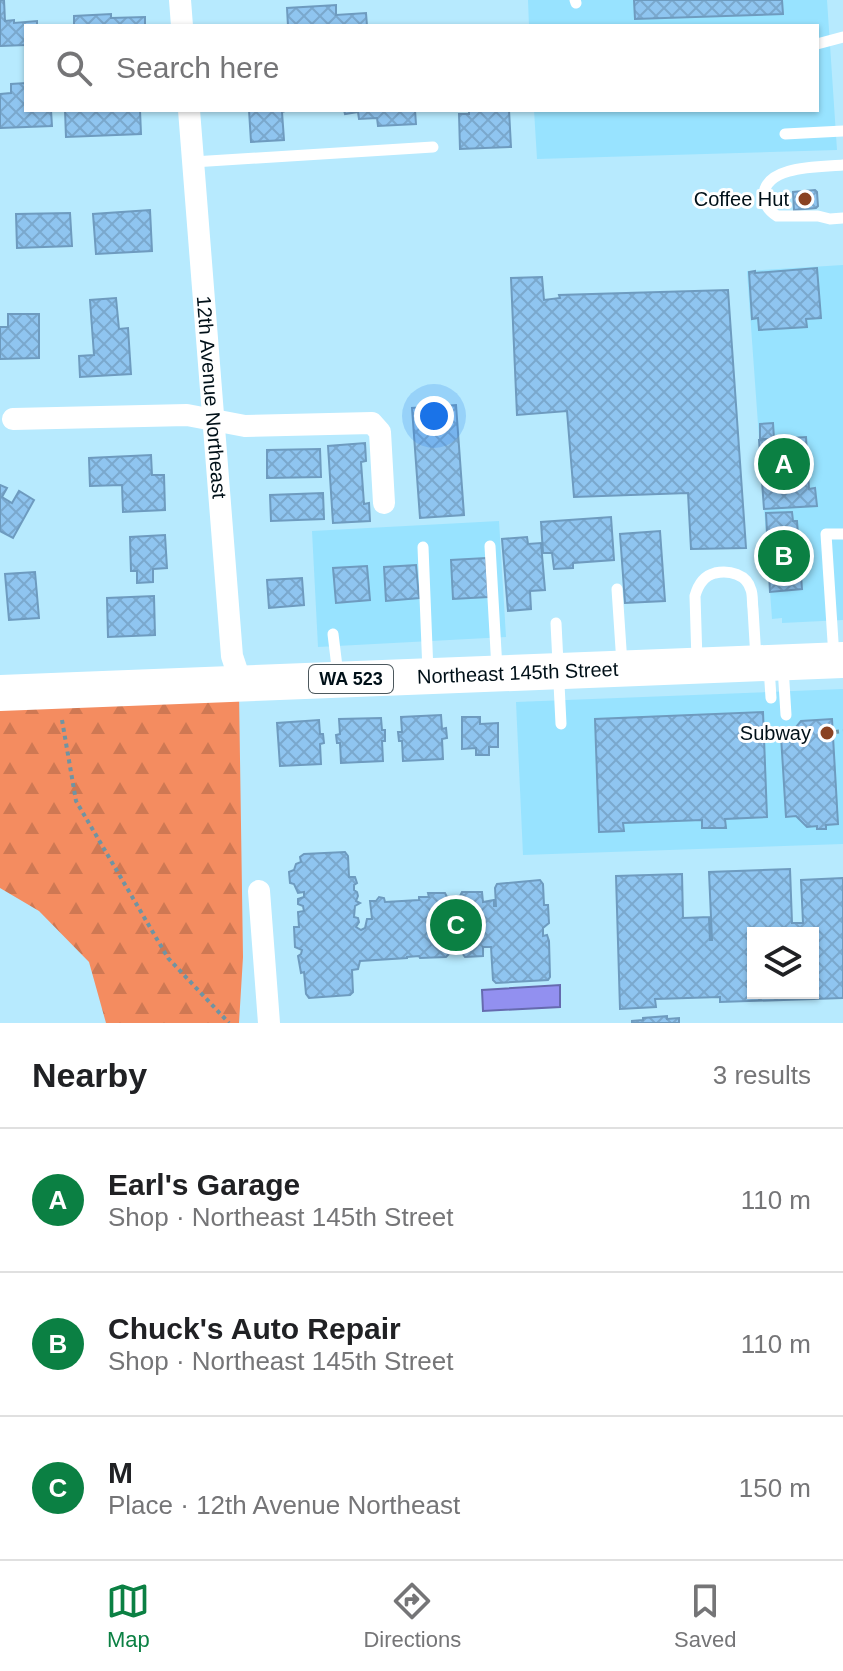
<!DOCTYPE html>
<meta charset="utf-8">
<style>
:root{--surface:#fff;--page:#f6f6f6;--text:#202124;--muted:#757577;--line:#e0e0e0;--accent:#0b8043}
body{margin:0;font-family:Arial,sans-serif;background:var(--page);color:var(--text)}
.controls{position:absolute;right:24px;bottom:24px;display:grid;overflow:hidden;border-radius:0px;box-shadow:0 2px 6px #0004}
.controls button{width:72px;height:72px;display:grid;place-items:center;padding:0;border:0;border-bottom:2px solid var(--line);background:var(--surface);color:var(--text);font:40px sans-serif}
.you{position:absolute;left:434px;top:416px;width:28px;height:28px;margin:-20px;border:6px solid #fff;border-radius:50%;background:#1a73e8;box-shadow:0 0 0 12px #1a73e833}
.badge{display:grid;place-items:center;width:52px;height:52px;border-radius:50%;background:var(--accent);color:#fff;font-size:26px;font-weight:700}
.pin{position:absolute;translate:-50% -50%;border:4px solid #fff;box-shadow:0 2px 8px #0006}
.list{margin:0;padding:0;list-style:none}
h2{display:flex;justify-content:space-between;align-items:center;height:104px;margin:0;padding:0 32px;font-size:34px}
h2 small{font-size:26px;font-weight:400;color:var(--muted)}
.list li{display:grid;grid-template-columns:52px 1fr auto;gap:24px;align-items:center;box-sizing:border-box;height:144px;padding:0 32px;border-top:2px solid var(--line)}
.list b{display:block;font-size:30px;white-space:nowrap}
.list p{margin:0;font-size:26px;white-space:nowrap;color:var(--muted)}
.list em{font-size:26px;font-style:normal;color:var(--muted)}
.icon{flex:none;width:44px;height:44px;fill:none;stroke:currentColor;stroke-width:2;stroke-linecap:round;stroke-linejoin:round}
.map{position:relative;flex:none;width:843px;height:1023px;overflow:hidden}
.search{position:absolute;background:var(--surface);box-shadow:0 2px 6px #0004;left:24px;right:24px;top:24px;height:88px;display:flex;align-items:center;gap:20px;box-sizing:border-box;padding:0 28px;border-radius:0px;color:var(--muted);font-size:30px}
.sheet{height:536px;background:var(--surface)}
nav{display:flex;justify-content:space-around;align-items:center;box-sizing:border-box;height:112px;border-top:2px solid var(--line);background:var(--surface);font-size:22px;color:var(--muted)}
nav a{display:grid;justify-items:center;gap:4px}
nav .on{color:var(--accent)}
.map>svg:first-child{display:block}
.built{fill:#98e3ff}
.forest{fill:url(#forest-firs)}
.water{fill:#9290f0;stroke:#666aaf;stroke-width:2}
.building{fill:url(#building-cross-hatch);stroke:#6e9bbf;stroke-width:2;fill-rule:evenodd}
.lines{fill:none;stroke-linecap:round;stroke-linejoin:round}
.path{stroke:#6f94a3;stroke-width:4;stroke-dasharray:4 4;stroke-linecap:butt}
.lane{stroke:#fff;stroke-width:11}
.street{stroke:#fff;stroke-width:22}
.primary{stroke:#fff;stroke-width:36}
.poi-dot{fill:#8a4222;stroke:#fff;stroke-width:3}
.labels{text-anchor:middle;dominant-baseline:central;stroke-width:6;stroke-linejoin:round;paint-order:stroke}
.shield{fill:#fff;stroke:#4c585d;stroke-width:2}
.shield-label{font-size:18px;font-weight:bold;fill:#001018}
.poi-label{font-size:20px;fill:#001018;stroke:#fff;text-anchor:end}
.street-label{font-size:20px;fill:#001018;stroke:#fff}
</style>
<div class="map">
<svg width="843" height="1023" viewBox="0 0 843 1023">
<defs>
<pattern id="forest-firs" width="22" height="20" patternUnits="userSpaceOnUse" patternTransform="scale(2)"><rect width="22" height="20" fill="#f48c60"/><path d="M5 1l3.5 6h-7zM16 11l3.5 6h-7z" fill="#cf7853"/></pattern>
<pattern id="building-cross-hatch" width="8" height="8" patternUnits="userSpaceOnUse" patternTransform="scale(2)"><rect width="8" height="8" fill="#8fc5f0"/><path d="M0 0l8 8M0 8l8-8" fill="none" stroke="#7aa8cd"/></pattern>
</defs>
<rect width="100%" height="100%" fill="#b7eafe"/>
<g class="built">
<polygon points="528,0 827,0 837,150 537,159 534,110 817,110 817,26 529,26"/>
<polygon points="843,265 843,620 782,623 782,618 772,619 747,271"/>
<polygon points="499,521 506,637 318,647 312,531"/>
<polygon points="843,689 843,844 523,855 516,702"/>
</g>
<polygon class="forest" points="239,692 243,957 239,1023 106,1023 89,962 39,911 0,888 0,705"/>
<polygon class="water" points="560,985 560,1007 483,1011 482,990"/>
<g class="building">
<polygon points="0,0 4,0 5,21 14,20 14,23 37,21 37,26 26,26 26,45 0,46"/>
<polygon points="634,0 782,0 783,14 635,19"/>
<polygon points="336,5 336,15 366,13 367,26 288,26 287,8"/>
<polygon points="111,14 111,18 145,17 145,26 74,26 74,16"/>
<polygon points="26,83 26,110 51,110 52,126 0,128 0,94 11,93 11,84"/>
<polygon points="65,110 140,110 141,134 66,137"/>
<polygon points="249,110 288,110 282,112 284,140 251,142"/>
<polygon points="344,110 415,110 416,124 378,126 377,118 359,119 358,112 345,114"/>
<polygon points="469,110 509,110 511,147 460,149 459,114 469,114"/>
<polygon points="815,190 817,192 818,206 816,208 794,210 793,192"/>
<polygon points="150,210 152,251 96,254 93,214"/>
<polygon points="70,213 72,246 17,248 16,214"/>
<polygon points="817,268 821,318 806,319 807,327 759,330 758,318 752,319 749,272 755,271 755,273"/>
<polygon points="542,277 544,300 560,298 559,295 728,290 746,548 691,549 688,493 574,497 567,411 517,415 511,278"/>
<polygon points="116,298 119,329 128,328 131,374 80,377 79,356 94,355 90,300"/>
<polygon points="8,314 39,314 39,358 0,359 0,327 8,327"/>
<polygon points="456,405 464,515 420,518 412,408"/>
<polygon points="773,423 774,439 760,439 760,424"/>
<polygon points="806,437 809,489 815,488 817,506 764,509 759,440"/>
<polygon points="365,443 366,461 361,462 364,504 369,503 370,521 333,523 328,446"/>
<polygon points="320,449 321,477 267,478 267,450"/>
<polygon points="151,455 152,475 164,475 165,510 123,512 122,485 90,486 89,458"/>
<polygon points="0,485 7,488 2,497 12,503 19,491 34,500 13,538 0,531"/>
<polygon points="323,493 324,519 271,521 270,495"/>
<polygon points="792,512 793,521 797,521 802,589 770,592 766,513"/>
<polygon points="611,517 614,560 573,563 573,568 554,569 552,553 543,553 541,522"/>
<polygon points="660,531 665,601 625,603 620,534"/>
<polygon points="165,535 167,568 153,569 153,582 137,583 137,571 131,571 130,537"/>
<polygon points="527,537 528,544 541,543 545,590 530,591 531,609 508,611 502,539"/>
<polygon points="486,558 488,597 453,599 451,560"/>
<polygon points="416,565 419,598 386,601 384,567"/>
<polygon points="367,566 370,600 336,603 333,568"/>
<polygon points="35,572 39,618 9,620 5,574"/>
<polygon points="302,578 304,605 269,608 267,580"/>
<polygon points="154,596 155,635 108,637 107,598"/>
<polygon points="763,712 767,817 725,819 726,828 702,828 702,820 623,823 624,831 599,832 595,719"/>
<polygon points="441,715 442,729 446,728 447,738 442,739 443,759 403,761 402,741 399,741 398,732 402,732 401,717"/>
<polygon points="462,717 480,717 480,724 498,723 498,747 489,747 489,755 476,755 476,748 462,749"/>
<polygon points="381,718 382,730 385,730 385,741 382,741 383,761 341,763 340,743 337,743 336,735 340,734 339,719"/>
<polygon points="832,719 838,824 826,825 826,829 817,829 817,826 807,827 796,816 786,817 781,736 791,735 791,733 801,721"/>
<polygon points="319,720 320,734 323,734 324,743 320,744 321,764 280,766 277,723"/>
<polygon points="345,852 348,856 349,877 355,877 357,883 354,885 354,890 357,892 358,896 356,901 360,903 355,906 354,917 358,918 359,922 356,927 361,930 365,928 367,919 372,919 370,901 376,901 379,897 384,898 385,902 419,900 419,897 429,897 428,893 445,893 447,897 460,896 462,892 482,892 483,902 494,900 494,906 496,906 495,888 497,884 540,880 543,884 544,905 548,905 549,923 543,928 543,936 547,935 549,941 550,977 548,980 496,983 493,980 491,947 483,947 483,956 465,957 462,953 449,954 446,957 420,958 419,956 407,957 407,958 360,961 358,969 352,970 353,992 350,995 309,998 306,994 304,972 301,973 298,956 301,954 302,950 295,947 294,927 299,927 298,912 304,911 303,906 298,904 298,899 304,897 304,892 298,893 294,884 290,883 289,872 294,870 296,864 301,862 300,857 304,854"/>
<path d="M 790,869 L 792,923 L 803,923 L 801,880 L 843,878 L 843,998 L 720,1002 L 720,997 L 655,999 L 656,1007 L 620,1009 L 616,876 L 682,874 L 683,918 L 709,917 L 710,940 L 712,940 L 709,872 ZM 753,933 L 813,933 L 813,993 L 753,993 Z"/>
<polygon points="667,1016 667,1019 679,1018 679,1023 632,1023 632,1021 643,1020 643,1018"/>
</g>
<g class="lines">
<g class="path">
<polyline points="62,720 76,801 168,958 229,1023"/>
<polyline points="835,732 843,731"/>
</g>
<g class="lane">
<polyline points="575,0 576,3"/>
<polyline points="817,44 843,37"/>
<polyline points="785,134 843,131"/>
<polyline points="193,162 433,147"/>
<path d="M 843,165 C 821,167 765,165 764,195 C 764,205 769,211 777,216 L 818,216 L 830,219 L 843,218"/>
<polyline points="490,546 497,669"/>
<polyline points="423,547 428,672"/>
<polyline points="617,589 622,664"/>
<polyline points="556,623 561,724"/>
<polyline points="333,634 338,675"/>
<polyline points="834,657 826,534 843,534"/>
<path d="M 697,661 L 695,596 C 698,585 703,576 715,573 C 729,570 747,574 751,590 C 753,595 752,603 753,609 C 754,625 755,642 756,659"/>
<polyline points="769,667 771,698"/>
<polyline points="783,667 786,715"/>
</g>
<g class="street">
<polyline points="180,0 182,26"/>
<path id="s1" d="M 189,110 L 232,656 L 241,683"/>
<polyline points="13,419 187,415 245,426 372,423 380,432 384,503"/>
<polyline points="259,891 269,1023"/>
</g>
<path class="primary" id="s2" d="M 0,693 L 843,660"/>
</g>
<g class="poi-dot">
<circle cx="805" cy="199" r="8"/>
<circle cx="827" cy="733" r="8"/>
</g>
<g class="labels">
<rect class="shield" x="309" y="665" width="84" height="28" rx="6"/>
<g class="shield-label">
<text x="351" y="679">WA 523</text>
</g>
<g class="poi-label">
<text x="789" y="199">Coffee Hut</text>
<text x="811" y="733">Subway</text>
</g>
<g class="street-label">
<text stroke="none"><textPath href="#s1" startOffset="288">12th Avenue Northeast</textPath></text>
<text stroke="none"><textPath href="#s2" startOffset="518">Northeast 145th Street</textPath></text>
</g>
</g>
</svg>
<div class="controls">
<button><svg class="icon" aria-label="layers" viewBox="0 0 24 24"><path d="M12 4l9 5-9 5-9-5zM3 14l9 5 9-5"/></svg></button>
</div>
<div class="you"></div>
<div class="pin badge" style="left:784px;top:464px">A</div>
<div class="pin badge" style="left:784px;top:556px">B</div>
<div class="pin badge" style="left:456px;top:925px">C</div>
<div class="search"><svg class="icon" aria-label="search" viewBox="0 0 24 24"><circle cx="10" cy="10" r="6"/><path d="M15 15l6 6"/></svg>Search here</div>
</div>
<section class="sheet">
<h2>Nearby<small>3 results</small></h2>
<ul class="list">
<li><span class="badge">A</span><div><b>Earl's Garage</b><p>Shop · Northeast 145th Street</p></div><em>110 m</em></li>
<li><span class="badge">B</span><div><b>Chuck's Auto Repair</b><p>Shop · Northeast 145th Street</p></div><em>110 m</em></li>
<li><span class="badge">C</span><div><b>M</b><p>Place · 12th Avenue Northeast</p></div><em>150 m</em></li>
</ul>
</section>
<nav>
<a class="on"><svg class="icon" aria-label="map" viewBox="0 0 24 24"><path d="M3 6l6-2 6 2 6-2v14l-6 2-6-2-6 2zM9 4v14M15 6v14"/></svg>Map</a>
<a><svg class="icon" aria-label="directions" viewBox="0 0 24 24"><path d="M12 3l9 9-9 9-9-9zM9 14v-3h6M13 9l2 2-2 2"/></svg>Directions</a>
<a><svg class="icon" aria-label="saved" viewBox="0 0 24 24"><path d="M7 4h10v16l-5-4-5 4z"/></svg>Saved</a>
</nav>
